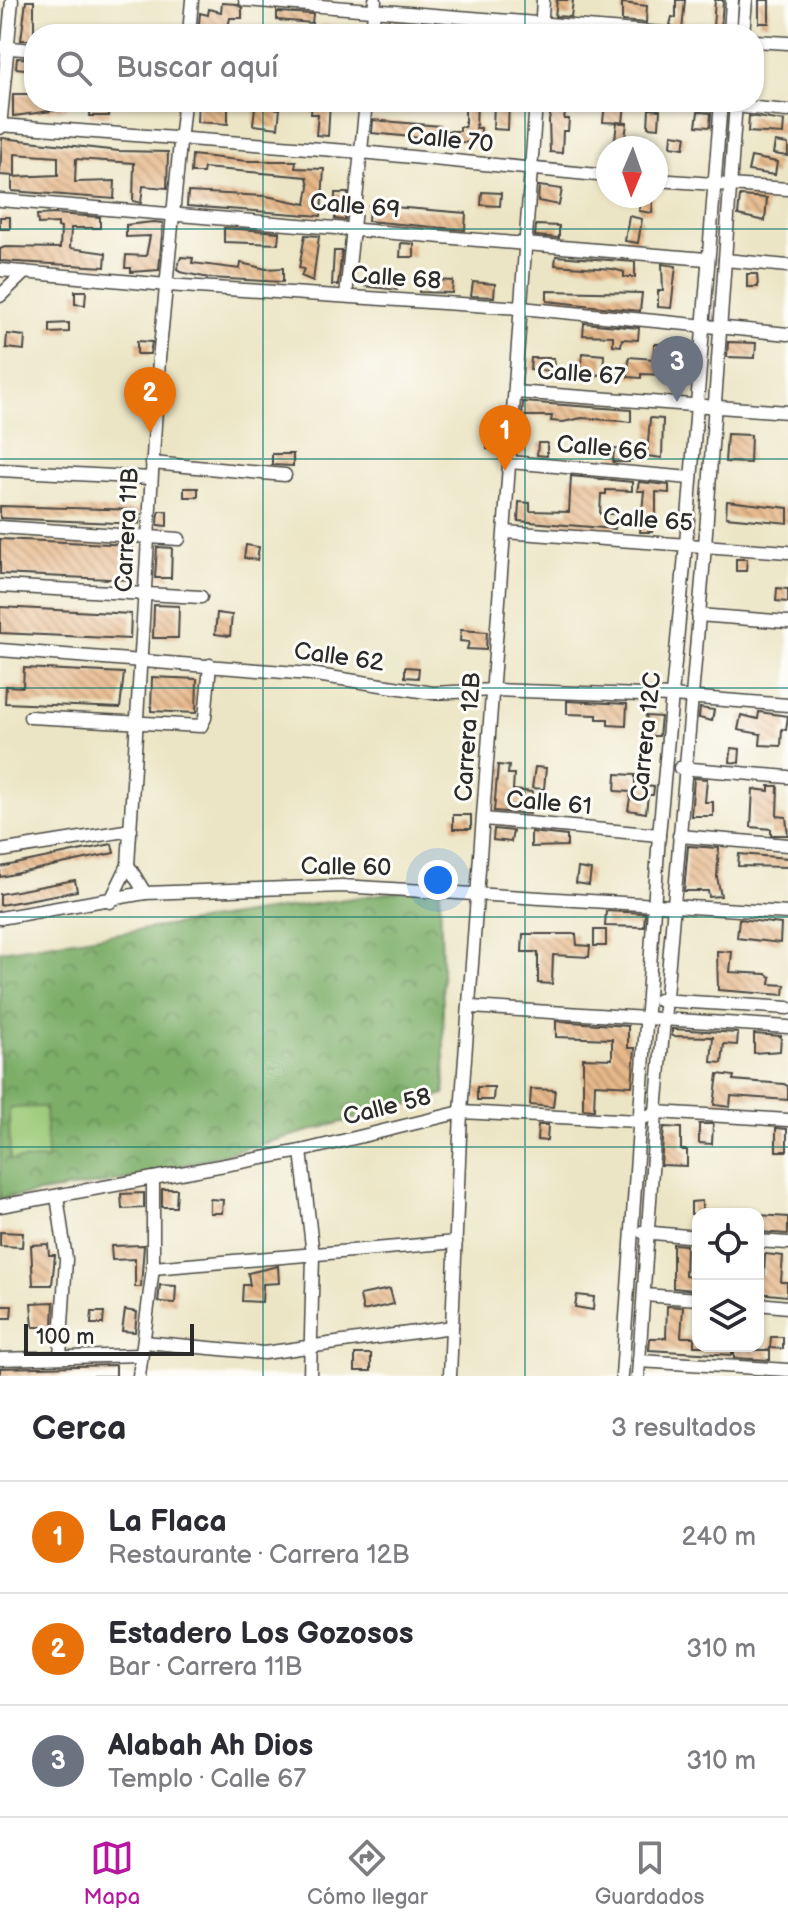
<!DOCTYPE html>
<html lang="es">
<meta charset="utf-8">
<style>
:root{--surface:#fff;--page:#f2f2f3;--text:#2b2b33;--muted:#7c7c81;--line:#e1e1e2;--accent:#b5179e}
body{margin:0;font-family:"Balsamiq Sans",sans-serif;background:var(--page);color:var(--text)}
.controls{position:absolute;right:24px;bottom:24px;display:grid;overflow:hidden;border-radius:16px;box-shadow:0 2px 6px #0004}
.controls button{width:72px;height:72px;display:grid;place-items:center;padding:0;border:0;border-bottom:2px solid var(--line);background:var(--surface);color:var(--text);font:40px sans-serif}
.compass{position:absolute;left:596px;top:136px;width:72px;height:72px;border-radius:50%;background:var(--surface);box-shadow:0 2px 6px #0004;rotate:182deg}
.scale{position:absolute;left:24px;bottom:20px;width:170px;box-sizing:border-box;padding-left:8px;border:4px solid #2b2b2b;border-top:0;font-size:22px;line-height:28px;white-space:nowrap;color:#2b2b2b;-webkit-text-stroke:6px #fdfcf7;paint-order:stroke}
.you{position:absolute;left:438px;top:880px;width:28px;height:28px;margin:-20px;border:6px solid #fff;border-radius:50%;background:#1a73e8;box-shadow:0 0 0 12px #1a73e833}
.badge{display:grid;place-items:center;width:52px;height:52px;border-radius:50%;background:var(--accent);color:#fff;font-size:26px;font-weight:700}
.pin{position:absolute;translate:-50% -66px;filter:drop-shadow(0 2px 4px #0008)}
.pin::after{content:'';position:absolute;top:42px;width:28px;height:24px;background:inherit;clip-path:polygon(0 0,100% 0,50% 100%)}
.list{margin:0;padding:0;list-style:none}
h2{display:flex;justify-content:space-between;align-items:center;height:104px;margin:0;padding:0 32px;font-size:34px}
h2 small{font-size:26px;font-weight:400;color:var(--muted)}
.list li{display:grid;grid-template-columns:52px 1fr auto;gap:24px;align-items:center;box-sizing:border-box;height:112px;padding:0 32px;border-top:2px solid var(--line)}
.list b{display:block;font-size:30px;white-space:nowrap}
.list p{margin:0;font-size:26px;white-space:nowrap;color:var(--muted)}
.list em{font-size:26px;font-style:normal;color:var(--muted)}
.icon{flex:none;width:44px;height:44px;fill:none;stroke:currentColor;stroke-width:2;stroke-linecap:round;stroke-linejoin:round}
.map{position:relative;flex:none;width:788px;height:1376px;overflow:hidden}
.search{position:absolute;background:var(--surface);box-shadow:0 2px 6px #0004;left:24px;right:24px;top:24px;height:88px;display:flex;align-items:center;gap:20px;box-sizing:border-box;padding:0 28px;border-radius:32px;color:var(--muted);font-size:30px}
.sheet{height:440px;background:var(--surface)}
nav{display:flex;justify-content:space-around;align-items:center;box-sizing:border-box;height:112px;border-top:2px solid var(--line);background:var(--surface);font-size:22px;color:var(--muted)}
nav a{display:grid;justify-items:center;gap:4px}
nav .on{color:var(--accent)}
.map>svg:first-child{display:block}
.forest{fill:url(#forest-crowns);stroke:#546c4a;stroke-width:2}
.pitch{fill:#9bca78;stroke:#637a52;stroke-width:2}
.building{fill:url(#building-back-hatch)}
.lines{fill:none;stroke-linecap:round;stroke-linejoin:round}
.street-casing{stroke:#484742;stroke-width:15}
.street{stroke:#fff;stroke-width:12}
.grid{fill:none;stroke:#0f766e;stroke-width:2;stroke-opacity:0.55}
.labels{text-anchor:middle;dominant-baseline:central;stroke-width:6;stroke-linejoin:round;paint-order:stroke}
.street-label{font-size:24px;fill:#2b2b2b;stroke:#fdfcf7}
</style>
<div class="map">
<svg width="788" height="1376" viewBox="0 0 788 1376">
<defs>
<pattern id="forest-crowns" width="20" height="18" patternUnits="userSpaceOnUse" patternTransform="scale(2)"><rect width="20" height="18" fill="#7cae68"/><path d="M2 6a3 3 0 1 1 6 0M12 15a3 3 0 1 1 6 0" fill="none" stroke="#668e56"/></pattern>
<pattern id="building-back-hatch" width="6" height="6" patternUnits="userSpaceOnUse" patternTransform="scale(2)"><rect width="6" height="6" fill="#e6b789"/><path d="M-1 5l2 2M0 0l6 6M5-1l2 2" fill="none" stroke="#bb9570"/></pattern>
</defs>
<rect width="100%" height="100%" fill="#fdfcf7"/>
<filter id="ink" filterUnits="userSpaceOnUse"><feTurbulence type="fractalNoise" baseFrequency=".0125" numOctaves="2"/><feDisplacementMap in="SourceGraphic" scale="16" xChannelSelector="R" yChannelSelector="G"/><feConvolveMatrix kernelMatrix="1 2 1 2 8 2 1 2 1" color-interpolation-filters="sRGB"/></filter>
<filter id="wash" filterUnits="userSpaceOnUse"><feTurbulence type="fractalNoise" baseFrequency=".006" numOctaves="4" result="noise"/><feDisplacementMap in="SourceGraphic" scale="32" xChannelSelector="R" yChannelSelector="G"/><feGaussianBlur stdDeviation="1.8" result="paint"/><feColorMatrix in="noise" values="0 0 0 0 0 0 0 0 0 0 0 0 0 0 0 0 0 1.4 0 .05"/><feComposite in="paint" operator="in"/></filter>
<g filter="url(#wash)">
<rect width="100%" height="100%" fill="#ece5c5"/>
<polygon class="forest" points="440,885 445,1094 137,1178 0,1199 0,951"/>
<polygon class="pitch" points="45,1107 47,1159 10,1160 9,1108"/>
<g id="blocks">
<g class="building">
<polygon points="557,0 573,0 571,17 555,16"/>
<polygon points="676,0 685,0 682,31 670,25 672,17 676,18"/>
<polygon points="715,0 723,0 721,28 713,27"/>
<rect x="759" y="0" width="10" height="23"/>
<polygon points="26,1 34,1 34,40 21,40"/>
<polygon points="222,3 237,4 242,8 242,18 230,18 227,32 216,30 215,34 198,34 200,13 208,15 209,9 221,12"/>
<polygon points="622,3 647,6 646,23 622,21"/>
<polygon points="277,12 313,14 312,23 277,20"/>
<polygon points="393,21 444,25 444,30 393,30"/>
<polygon points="322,25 351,27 350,34 321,34"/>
<polygon points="465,26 526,31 526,34 464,34"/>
<polygon points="17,58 34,59 34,70 16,68"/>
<polygon points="13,94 34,94 34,102 67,102 67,109 13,116"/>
<polygon points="91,102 110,102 109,116 90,116"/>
<polygon points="198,102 223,102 223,107 228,108 228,124 197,122"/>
<polygon points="312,102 330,102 328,136 316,135 318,114 311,114"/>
<polygon points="465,102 477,102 476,128 481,128 480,144 372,133 373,120 440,126 440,131 460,131 460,127 465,127"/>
<polygon points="494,102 509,102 508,130 493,129"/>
<polygon points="554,102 567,104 564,119 569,119 568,131 563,131 562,153 550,152 549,120"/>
<polygon points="605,102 625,103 623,123 603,122"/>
<polygon points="255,107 280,109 278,128 253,125"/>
<polygon points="649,109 660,110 659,128 648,127"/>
<polygon points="698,112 711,113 710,127 696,126"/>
<polygon points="749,116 784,121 783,134 748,132"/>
<polygon points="617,122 627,123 625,139 647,138 647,148 614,148"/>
<polygon points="672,134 686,136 684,148 671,146"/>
<polygon points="2,138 119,151 168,152 167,188 143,186 141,203 133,201 134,163 76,159 75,182 115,181 114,199 12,191 12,177 58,175 58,157 15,154 15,176 0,175"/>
<polygon points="775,142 788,144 788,156 773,154"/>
<polygon points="192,155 247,161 296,161 295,168 324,169 321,216 187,206 188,192 266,196 306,204 309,186 307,177 204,168 203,173 191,173"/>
<polygon points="751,157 777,162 775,175 748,171"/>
<polygon points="539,186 562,189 559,205 538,201"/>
<polygon points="482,192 501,193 500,206 481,205"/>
<polygon points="335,193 348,193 345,220 335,219"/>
<polygon points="640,196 653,196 652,213 639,211"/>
<polygon points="740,196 767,198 765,221 738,215"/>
<polygon points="369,205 466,213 465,230 368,221"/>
<polygon points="55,214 100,217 100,228 71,228 70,248 106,253 105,267 0,261 0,249 5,247 60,248 61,228 58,227 58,223 38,224 37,215"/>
<polygon points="629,216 642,219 638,243 625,241"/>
<rect x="0" y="217" width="10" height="12"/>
<polygon points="153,222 163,223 159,270 131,272 131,268 125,268 126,255 146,256 150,236 126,237 126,225"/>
<polygon points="536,225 559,226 559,238 535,236"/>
<polygon points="224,228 279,232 278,244 224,242"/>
<polygon points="305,235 319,236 313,281 301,276 304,269 299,268"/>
<polygon points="401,243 414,244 414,257 400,257"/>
<polygon points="334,251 342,251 338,285 332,285"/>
<polygon points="556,256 635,262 635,277 624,277 624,272 613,269 555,265"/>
<polygon points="181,257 193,258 192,263 240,269 241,263 266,269 283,268 283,282 209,278 180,272 177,269"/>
<polygon points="662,264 676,266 671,308 658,307 658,291 663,291"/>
<polygon points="374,274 399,279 397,290 364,286 364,277 374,277"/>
<polygon points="747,274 757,274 758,287 747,287"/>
<polygon points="420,279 453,281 452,293 419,292"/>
<polygon points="473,282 495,284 494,297 471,296"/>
<polygon points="75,291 86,291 85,305 75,304"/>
<polygon points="547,291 642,293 640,311 547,301"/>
<polygon points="69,323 69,332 50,333 50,324"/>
<polygon points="584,323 639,328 638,340 622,339 621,346 613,345 613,336 583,335"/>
<polygon points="7,334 25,336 24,350 6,348"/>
<polygon points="137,341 152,342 150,354 137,354"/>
<polygon points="728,342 756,343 755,358 727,357"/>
<polygon points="654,344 669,344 667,375 641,374 641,378 628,377 629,357 654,359"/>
<polygon points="582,353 604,355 603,375 581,374"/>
<polygon points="531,358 554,358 554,371 530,370"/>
<polygon points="523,402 631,410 631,422 582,418 563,422 551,421 552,416 522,416"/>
<polygon points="650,418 663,419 662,458 647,456"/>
<polygon points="487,419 501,420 499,450 487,449"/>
<polygon points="727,434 751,435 750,463 725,462"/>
<polygon points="538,443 547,443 547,456 537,455"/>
<polygon points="614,449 629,450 629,462 613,462"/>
<polygon points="272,454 293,454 293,466 272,465"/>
<polygon points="571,476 632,482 632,491 606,490 606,494 601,494 600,514 616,514 615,529 518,521 519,502 530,503 530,511 569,512"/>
<polygon points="639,482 669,485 669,493 656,492 656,516 652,516 652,532 640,532 644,491 637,491"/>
<rect x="184" y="488" width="14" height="9"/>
<polygon points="727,501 788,508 788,523 726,517"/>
<polygon points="0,506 139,510 139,524 0,518"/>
<polygon points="159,511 167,511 167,526 158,525"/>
<polygon points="0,539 132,545 131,580 0,574"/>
<polygon points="246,545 259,547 257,560 244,558"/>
<polygon points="157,547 172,548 171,578 155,578"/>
<polygon points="736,559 747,559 746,571 736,571"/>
<polygon points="777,588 788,589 788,602 776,601"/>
<polygon points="154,605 179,606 178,638 153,638"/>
<polygon points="0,607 131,614 130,639 0,633"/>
<polygon points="217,613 232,615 230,636 215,634"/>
<polygon points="461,630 487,632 486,650 467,649 469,642 460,641"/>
<polygon points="405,667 419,668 418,678 405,677"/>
<polygon points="24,668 124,673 120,708 5,703 6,686 23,687"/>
<polygon points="152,677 197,679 196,713 151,711"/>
<polygon points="567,701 627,704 626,726 608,725 608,719 597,719 597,715 567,714"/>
<polygon points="700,708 714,710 712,721 699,718"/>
<polygon points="759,712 788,716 786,730 782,729 781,746 760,745 761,734 738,730 741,715 758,719"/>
<polygon points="646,716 661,717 659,736 650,736"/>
<polygon points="731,748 740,749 739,763 730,762"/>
<polygon points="498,765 509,766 508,774 514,774 513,790 532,792 530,814 494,811"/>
<polygon points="535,767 546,768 544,789 532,788"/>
<polygon points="616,774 635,775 635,785 654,787 653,795 648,795 646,813 628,810 631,792 615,791"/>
<polygon points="694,778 707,779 705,802 713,802 713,816 691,816"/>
<polygon points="769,786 778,786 777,816 786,817 788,835 771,835 771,829 751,827 753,789 769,791"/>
<rect x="453" y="815" width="18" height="14"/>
<polygon points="494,829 513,831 511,842 493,840"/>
<polygon points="531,832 567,836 567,846 531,847"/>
<polygon points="112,844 114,853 0,877 0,867"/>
<polygon points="688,846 719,848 717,877 721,896 709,897 708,891 684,891"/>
<polygon points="739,854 788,858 788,867 738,866"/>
<polygon points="578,868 591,870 589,885 576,883"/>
<polygon points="75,880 77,891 0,905 0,894"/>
<polygon points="606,911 645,913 644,927 605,926"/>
<polygon points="739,919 781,924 780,943 737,938"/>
<rect x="594" y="930" width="12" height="16"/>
<polygon points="523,934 576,934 577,945 590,946 589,957 553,955 552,984 538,983 538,952 522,952"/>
<polygon points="717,951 732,952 730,972 766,974 771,977 770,984 785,985 784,995 718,990"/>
<polygon points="556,1021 628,1026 628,1048 635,1048 632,1086 595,1084 594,1110 583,1109 583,1058 612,1059 612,1039 556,1037"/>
<polygon points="672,1029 738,1033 737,1045 724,1044 722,1063 711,1062 713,1037 672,1036"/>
<polygon points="754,1034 781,1036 780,1051 754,1053"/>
<polygon points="718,1074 734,1076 733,1080 784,1084 788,1086 788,1100 731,1096 730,1107 714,1105"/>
<polygon points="477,1087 494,1087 493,1100 477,1100"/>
<polygon points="531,1089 555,1090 553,1107 530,1105"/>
<polygon points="699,1124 713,1124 712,1144 699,1143"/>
<polygon points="538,1125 548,1125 547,1141 537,1140"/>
<polygon points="664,1127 681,1128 681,1150 687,1150 687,1166 661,1165"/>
<polygon points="776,1128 787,1129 787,1151 776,1151"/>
<polygon points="162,1189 177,1189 176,1207 162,1207"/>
<polygon points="144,1193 144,1208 122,1209 121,1194"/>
<polygon points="210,1199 223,1200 222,1213 210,1213"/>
<polygon points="702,1201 702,1214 691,1214 691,1202"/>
<polygon points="758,1215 788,1217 788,1234 758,1232"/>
<polygon points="0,1232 23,1233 22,1247 0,1246"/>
<polygon points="48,1244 49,1255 55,1255 52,1285 33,1285 31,1245"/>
<polygon points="673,1244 686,1245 685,1276 695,1277 695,1290 673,1288"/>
<polygon points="144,1245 141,1287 135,1287 135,1259 112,1260 111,1246"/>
<polygon points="765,1254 783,1256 781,1282 787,1282 787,1296 758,1293 758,1275 764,1276"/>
<polygon points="278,1266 279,1283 263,1284 262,1302 242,1301 243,1285 250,1285 248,1273"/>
<polygon points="160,1285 176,1286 175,1303 158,1302"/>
<polygon points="390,1289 394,1304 363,1311 360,1295"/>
<polygon points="577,1295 594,1297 593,1310 575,1307"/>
<polygon points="54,1302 53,1327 33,1327 31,1303"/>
<polygon points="0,1306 12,1306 11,1318 0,1318"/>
<polygon points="667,1306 683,1307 681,1337 694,1337 694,1346 732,1346 732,1355 649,1350 650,1338 666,1338"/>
<polygon points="125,1310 137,1312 135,1332 122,1331"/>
<polygon points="92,1312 104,1312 103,1324 91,1324"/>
<polygon points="771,1337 783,1337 783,1349 770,1348"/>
<polygon points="734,1350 770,1350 770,1360 734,1358"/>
<rect x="355" y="1354" width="16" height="17"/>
<polygon points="116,1365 116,1376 0,1376 0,1368"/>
</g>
</g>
</g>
<g filter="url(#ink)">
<use href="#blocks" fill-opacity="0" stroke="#484742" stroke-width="2"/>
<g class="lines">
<g class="street-casing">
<g id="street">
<polyline points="245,0 674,34"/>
<polyline points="189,34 192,0"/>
<polyline points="372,34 375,0"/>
<polyline points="541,34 543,0"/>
<polyline points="730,34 732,0"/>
<polyline points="743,34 746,0"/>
<polyline points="754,41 788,43"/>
<polyline points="0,47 34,50"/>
<polyline points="690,102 788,111"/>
<polyline points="0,125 361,152 608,176"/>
<polyline points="0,128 12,0"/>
<polyline points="656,180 788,189"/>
<polyline points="0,200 706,259"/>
<polyline points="725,260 788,266"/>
<polyline points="0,270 167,285 521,308 788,334"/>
<polyline points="0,296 25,272"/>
<polyline points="346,296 366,102"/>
<polyline points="515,392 788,412"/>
<polyline points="510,462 690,478"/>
<polyline points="152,463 285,475"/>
<polyline points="0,470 151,478"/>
<polyline points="0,527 179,539"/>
<polyline points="505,532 788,552"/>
<polyline points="0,586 201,597"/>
<polyline points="698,615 788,622"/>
<polyline points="0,650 310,674 433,693 494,690 672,696 788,705"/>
<polyline points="30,717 201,726 205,718 210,665"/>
<polyline points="680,768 788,777"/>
<polyline points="484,819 659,835"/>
<polyline points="679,836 788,845"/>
<polyline points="0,851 131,830"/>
<polyline points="128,865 145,893"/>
<polyline points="110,902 128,865 159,359 184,102"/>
<polyline points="0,918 145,893 342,886 788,913"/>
<polyline points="659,1000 788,1008"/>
<polyline points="471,1007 788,1027"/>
<polyline points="301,1151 313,1255 310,1376"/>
<polyline points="57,1196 66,1259 60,1357"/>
<polyline points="0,1206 301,1151 461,1112 638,1121 656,1112 788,1120"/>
<polyline points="642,1232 698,1237"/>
<polyline points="758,1241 788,1243"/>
<polyline points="153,1268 456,1242"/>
<polyline points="644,1295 698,1299"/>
<polyline points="758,1304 788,1307"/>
<polyline points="144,1342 264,1353 452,1327"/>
<polyline points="0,1359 140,1355"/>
<polyline points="639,1361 788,1370"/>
<polyline points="139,1376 153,1268 153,1178"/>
<polyline points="450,1376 461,1112 536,102"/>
<polyline points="622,1376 659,835 686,544 721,102"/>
<polyline points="638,1376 656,1112 705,546 736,102"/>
</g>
</g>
<use href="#street" class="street"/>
</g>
</g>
<path class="grid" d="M 263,0 L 263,34M 525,0 L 525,34M 263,102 L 263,1376M 525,102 L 525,1376M 0,229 L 788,229M 0,459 L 788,459M 0,688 L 788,688M 0,917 L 788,917M 0,1147 L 788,1147"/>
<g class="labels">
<g class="street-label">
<text transform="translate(450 140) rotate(6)">Calle 70</text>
<text transform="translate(355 206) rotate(5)">Calle 69</text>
<text transform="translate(396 278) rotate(4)">Calle 68</text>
<text transform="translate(581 374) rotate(4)">Calle 67</text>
<text transform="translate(602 448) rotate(5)">Calle 66</text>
<text transform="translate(648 520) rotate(4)">Calle 65</text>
<text transform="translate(127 530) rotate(-87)">Carrera 11B</text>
<text transform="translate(339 657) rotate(8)">Calle 62</text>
<text transform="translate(468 737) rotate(-86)">Carrera 12B</text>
<text transform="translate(646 737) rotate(-84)">Carrera 12C</text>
<text transform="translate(549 803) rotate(5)">Calle 61</text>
<text transform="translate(346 867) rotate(1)">Calle 60</text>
<text transform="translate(387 1107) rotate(-14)">Calle 58</text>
</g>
</g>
</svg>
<div class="controls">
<button><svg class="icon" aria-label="locate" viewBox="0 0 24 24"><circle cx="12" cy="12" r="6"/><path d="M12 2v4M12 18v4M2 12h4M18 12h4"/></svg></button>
<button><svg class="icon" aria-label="layers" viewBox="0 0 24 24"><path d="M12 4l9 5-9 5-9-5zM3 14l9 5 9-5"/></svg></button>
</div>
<svg class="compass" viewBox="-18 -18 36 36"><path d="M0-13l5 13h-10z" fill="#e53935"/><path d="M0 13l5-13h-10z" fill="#7c7c81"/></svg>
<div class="scale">100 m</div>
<div class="you"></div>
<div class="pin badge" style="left:505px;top:471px;background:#e8710a">1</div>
<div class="pin badge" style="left:150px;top:433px;background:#e8710a">2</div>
<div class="pin badge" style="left:677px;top:402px;background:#6b7280">3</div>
<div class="search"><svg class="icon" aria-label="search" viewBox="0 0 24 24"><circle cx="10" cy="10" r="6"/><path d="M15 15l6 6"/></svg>Buscar aquí</div>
</div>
<section class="sheet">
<h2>Cerca<small>3 resultados</small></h2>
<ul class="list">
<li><span class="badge" style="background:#e8710a">1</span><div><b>La Flaca</b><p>Restaurante · Carrera 12B</p></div><em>240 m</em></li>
<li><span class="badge" style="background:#e8710a">2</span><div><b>Estadero Los Gozosos</b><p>Bar · Carrera 11B</p></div><em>310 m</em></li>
<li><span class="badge" style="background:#6b7280">3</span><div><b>Alabah Ah Dios</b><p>Templo · Calle 67</p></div><em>310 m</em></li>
</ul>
</section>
<nav>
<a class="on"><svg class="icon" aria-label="map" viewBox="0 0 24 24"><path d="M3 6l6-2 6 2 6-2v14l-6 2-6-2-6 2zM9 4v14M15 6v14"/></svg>Mapa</a>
<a><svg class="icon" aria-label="directions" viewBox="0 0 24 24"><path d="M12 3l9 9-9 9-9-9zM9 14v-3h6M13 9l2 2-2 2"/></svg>Cómo llegar</a>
<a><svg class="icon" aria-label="saved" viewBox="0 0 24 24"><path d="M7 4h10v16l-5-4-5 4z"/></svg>Guardados</a>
</nav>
